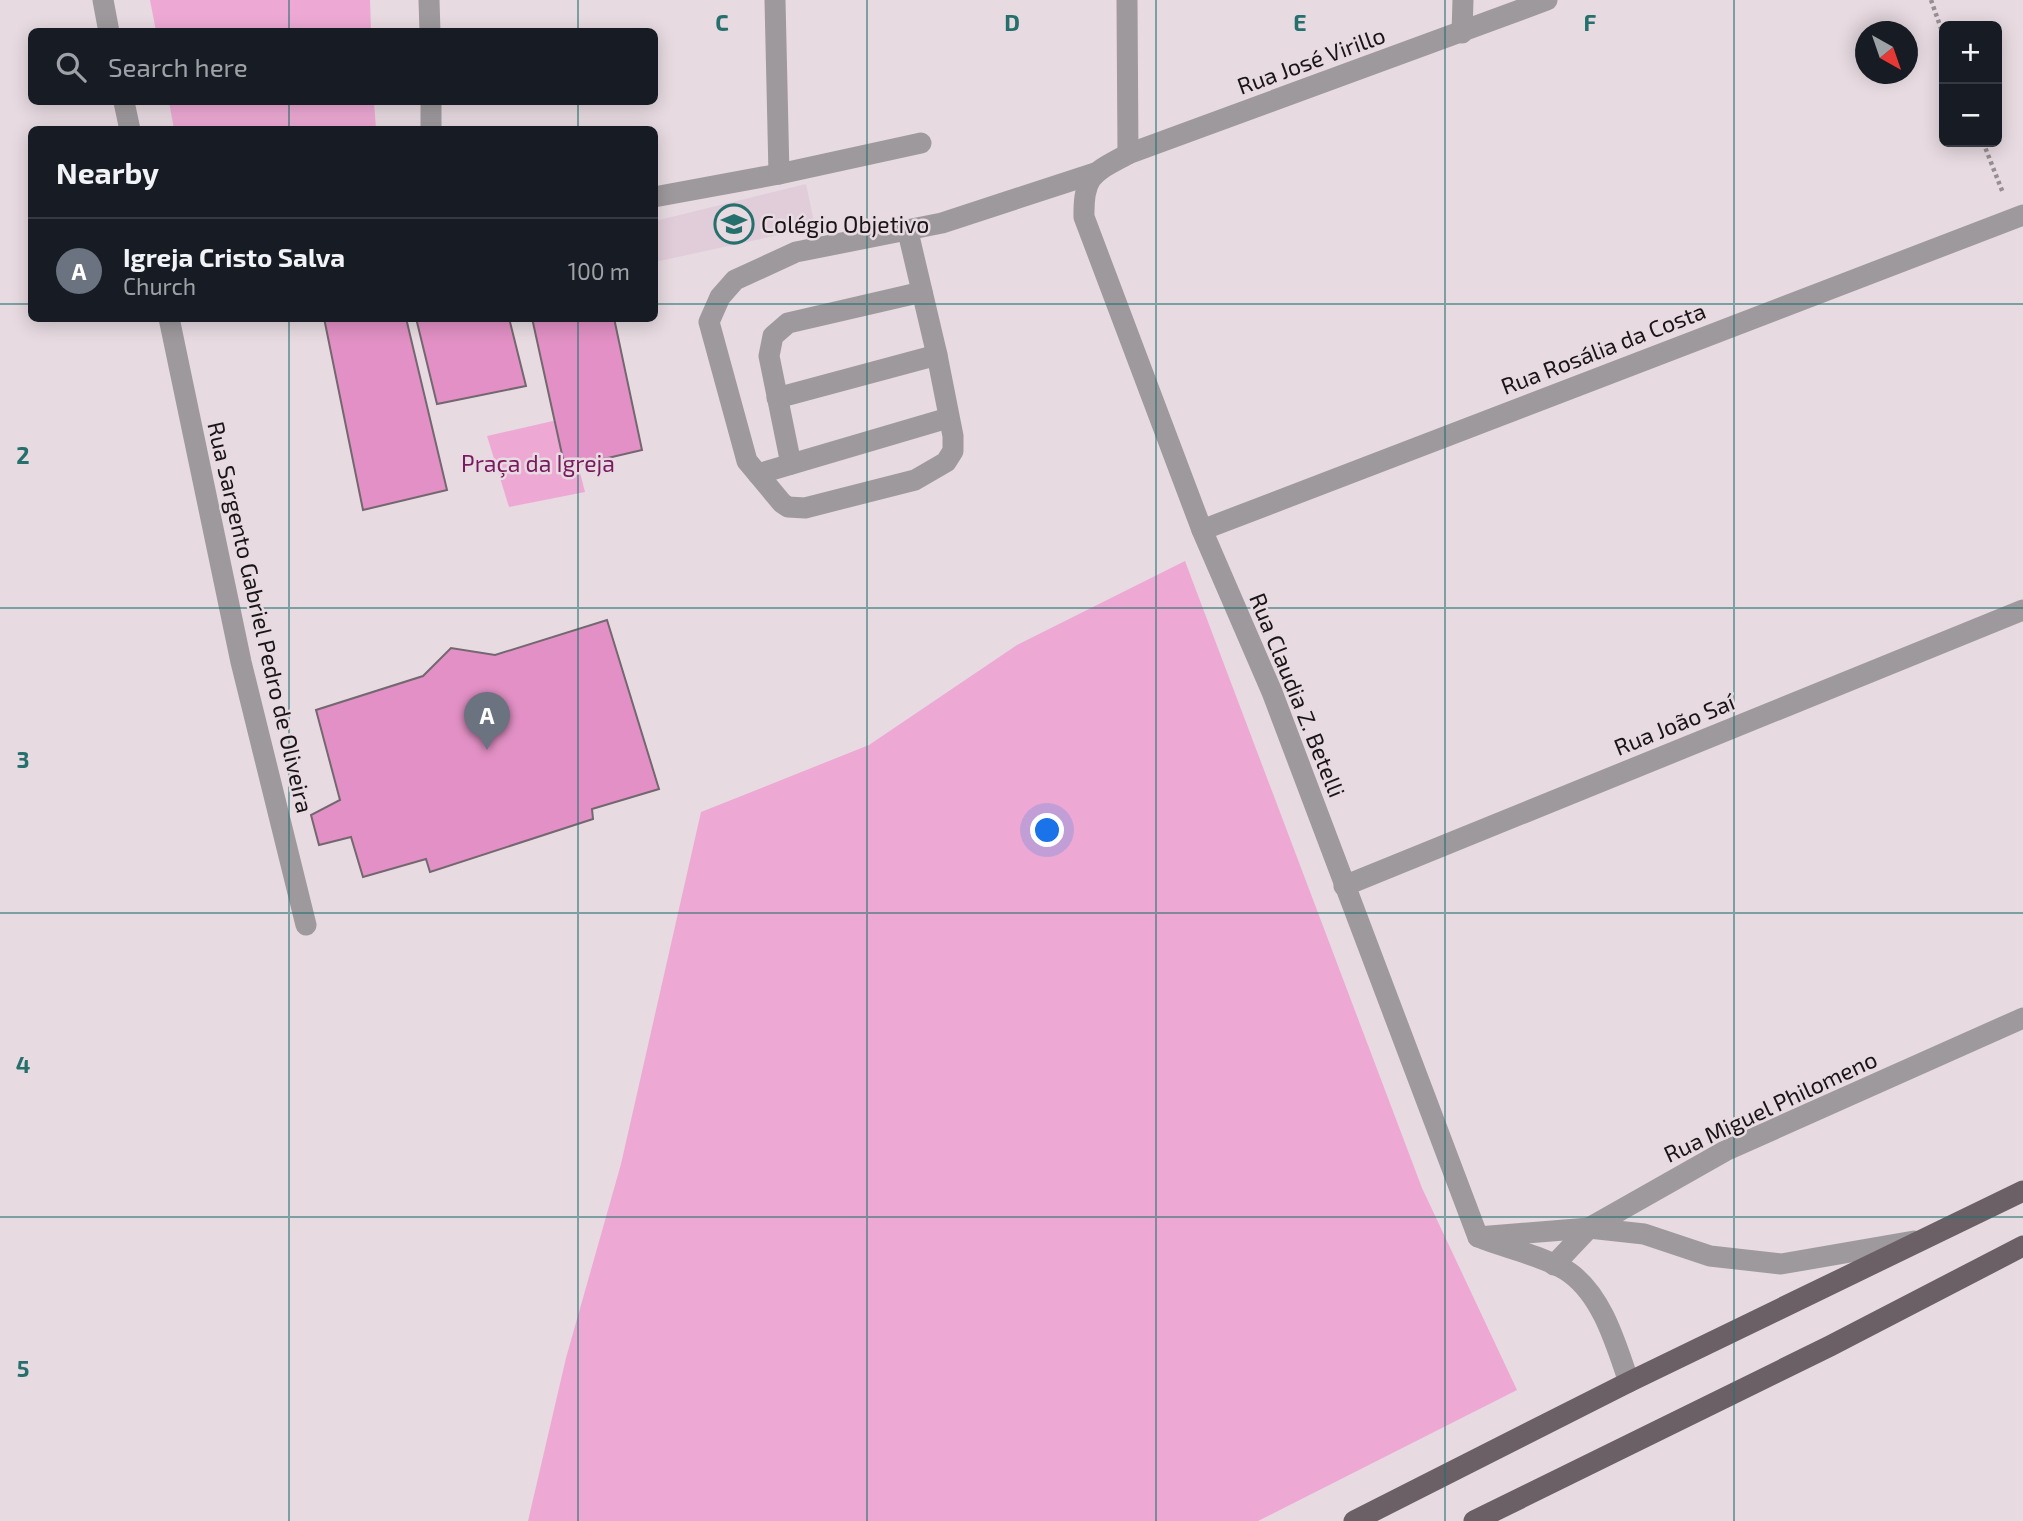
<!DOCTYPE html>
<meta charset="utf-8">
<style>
:root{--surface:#171b24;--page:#20242c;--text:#f1f3f6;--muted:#9ea1a6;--line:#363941;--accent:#95b8b8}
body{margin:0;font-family:"Exo 2",sans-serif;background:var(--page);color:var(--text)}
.controls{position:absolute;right:21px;top:21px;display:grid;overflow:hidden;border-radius:10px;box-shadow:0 4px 18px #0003}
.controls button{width:63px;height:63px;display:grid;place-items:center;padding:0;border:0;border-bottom:2px solid var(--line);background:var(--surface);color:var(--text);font:35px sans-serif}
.compass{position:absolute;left:1855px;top:21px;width:63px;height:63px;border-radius:50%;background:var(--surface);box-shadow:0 4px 18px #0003;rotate:140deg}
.you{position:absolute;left:1048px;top:831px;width:24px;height:24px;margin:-18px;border:5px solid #fff;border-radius:50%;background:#1a73e8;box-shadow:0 0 0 10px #1a73e833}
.badge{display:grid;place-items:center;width:46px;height:46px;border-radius:50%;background:var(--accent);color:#fff;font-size:23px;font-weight:700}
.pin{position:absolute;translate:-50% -58px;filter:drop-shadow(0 2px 4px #0008)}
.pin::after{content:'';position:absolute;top:37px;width:24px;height:21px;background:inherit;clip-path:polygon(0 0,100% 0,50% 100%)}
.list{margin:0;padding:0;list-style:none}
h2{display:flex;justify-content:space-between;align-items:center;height:91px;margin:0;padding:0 28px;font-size:30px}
h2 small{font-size:23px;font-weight:400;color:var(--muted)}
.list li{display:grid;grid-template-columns:46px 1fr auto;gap:21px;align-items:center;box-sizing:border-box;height:105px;padding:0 28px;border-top:2px solid var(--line)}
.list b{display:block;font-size:26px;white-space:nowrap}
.list p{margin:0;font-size:23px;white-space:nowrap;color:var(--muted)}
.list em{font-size:23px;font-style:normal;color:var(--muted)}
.icon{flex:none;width:38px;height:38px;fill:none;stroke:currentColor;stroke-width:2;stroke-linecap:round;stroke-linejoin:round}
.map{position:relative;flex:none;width:2023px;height:1521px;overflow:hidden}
.search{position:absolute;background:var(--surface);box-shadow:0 4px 18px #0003;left:28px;top:28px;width:630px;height:77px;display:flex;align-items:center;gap:18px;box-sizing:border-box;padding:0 24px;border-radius:10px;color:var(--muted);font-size:26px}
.panel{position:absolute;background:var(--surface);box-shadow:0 4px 18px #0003;left:28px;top:126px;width:630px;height:196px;border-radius:10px}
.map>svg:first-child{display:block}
.built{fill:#e1cdd9}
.green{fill:#eda9d4}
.building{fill:#e290c5;stroke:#73686f;stroke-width:2}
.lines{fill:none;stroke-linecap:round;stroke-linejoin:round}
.path{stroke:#978e93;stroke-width:4.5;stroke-dasharray:3.5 3.5;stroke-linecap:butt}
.service{stroke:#9e999c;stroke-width:21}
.minor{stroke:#9e999c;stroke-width:21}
.tertiary{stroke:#9e999c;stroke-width:21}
.primary{stroke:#6a6066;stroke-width:21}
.grid{fill:none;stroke:#25706d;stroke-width:2;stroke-opacity:0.55}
.labels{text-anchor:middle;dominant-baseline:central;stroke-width:5;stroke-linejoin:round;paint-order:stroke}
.street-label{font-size:23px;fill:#191517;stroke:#e7dae1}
.poi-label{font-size:23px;fill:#191517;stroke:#e7dae1;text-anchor:start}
.park-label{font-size:23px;fill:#791a60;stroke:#e7dae1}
.grid-label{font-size:23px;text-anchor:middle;font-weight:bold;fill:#25706d;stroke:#e7dae1;stroke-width:5;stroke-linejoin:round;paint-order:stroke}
</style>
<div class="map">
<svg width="2023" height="1521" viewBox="0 0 2023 1521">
<rect width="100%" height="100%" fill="#e7dae1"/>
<polygon class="built" points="806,184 815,227 655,262 655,221"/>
<g class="green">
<polygon points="150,0 370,0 371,31 156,31"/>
<polygon points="169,102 374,102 376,129 174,129"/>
<polygon points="566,418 585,492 509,507 487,436"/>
<polygon points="1185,561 1422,1188 1517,1390 1258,1521 528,1521 566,1358 621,1164 701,812 869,745 1017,645"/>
</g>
<g class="building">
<polygon points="324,318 406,318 447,490 363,510"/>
<polygon points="416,318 509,318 526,386 437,404"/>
<polygon points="532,318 614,318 642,450 565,468"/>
<polygon points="607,620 659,789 592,809 593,819 430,872 426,859 363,877 351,837 319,845 311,815 340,800 316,710 423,676 451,648 495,655"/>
</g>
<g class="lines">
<g class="path">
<polyline points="1931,0 1944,37"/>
<polyline points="1983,142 2003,193"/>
</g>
<g class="service">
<polyline points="654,197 779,174 921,143"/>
<polyline points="908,232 937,355 953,436 953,451 946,462 915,480 805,508 788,507 782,503 747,461 709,322 720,297 735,280 796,252 942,223 1095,173"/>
<polyline points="777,398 937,355"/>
<polyline points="791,464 769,356 773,336 788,323 922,292"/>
<polyline points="758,474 948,418"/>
</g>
<g class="minor">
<polyline points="103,0 109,32"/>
<polyline points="429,0 430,32"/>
<polyline points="775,0 779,174"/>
<polyline points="1127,0 1128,154"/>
<polyline points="1462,33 1463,0"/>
<polyline points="124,102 130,130"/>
<polyline points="431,102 431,130"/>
<polyline points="169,318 241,662 306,925"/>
<polyline points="1202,530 2023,215"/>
<polyline points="1344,886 2023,610"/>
</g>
<g class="tertiary">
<path d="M 1478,1237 L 1272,692 L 1202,530 L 1084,217 C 1083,174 1094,173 1128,154 L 1547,0"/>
<polyline points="1478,1237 1589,1228 1644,1234 1710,1256 1781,1264 1914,1241"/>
<path d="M 1483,1239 C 1507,1248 1551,1259 1570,1273 C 1603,1297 1616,1345 1629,1382"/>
<polyline points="1554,1265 1589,1228 1725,1151 2023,1018"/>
</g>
<g class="primary">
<polyline points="1354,1521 1629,1382 2023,1191"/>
<polyline points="1474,1521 1830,1346 2023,1246"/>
</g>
</g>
<path class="grid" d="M 289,0 L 289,32M 578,0 L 578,32M 867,0 L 867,1521M 1156,0 L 1156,1521M 1445,0 L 1445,1521M 1734,0 L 1734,1521M 289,102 L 289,130M 578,102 L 578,130M 0,304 L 32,304M 654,304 L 2023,304M 289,318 L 289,1521M 578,318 L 578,1521M 0,608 L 2023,608M 0,913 L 2023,913M 0,1217 L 2023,1217"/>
<defs>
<g id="school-ring" transform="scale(2.0125)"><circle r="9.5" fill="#e7dae1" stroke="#25706d" stroke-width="1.5"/><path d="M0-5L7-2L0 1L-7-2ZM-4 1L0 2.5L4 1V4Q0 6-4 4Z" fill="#25706d"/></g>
</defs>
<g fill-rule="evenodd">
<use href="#school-ring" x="734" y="224"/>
</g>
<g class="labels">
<g class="street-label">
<text transform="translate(1311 60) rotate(-20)">Rua José Virillo</text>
<text transform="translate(1603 348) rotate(-21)">Rua Rosália da Costa</text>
<text transform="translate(261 617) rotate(77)">Rua Sargento Gabriel Pedro de Oliveira</text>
<text transform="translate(1298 695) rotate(68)">Rua Claudia Z. Betelli</text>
<text transform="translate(1674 724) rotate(-22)">Rua João Saí</text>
<text transform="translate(1770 1106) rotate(-25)">Rua Miguel Philomeno</text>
</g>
<g class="poi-label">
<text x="761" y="224">Colégio Objetivo</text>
</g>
<g class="park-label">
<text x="538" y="463">Praça da Igreja</text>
</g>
</g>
<g class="grid-label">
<text x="722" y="31">C</text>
<text x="1012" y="31">D</text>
<text x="1300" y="31">E</text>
<text x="1590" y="31">F</text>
<text x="23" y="464">2</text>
<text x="23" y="768">3</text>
<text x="23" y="1073">4</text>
<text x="23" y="1377">5</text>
</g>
</svg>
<div class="controls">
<button>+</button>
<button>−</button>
</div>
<svg class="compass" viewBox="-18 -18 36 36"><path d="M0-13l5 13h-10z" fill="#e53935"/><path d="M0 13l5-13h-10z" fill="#9ea1a6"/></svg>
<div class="you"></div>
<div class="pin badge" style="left:487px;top:750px;background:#6b7280">A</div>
<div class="search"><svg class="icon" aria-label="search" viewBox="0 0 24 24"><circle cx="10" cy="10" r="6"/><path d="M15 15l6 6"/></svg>Search here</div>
<section class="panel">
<h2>Nearby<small></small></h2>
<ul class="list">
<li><span class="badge" style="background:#6b7280">A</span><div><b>Igreja Cristo Salva</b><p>Church</p></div><em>100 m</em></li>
</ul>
</section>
</div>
